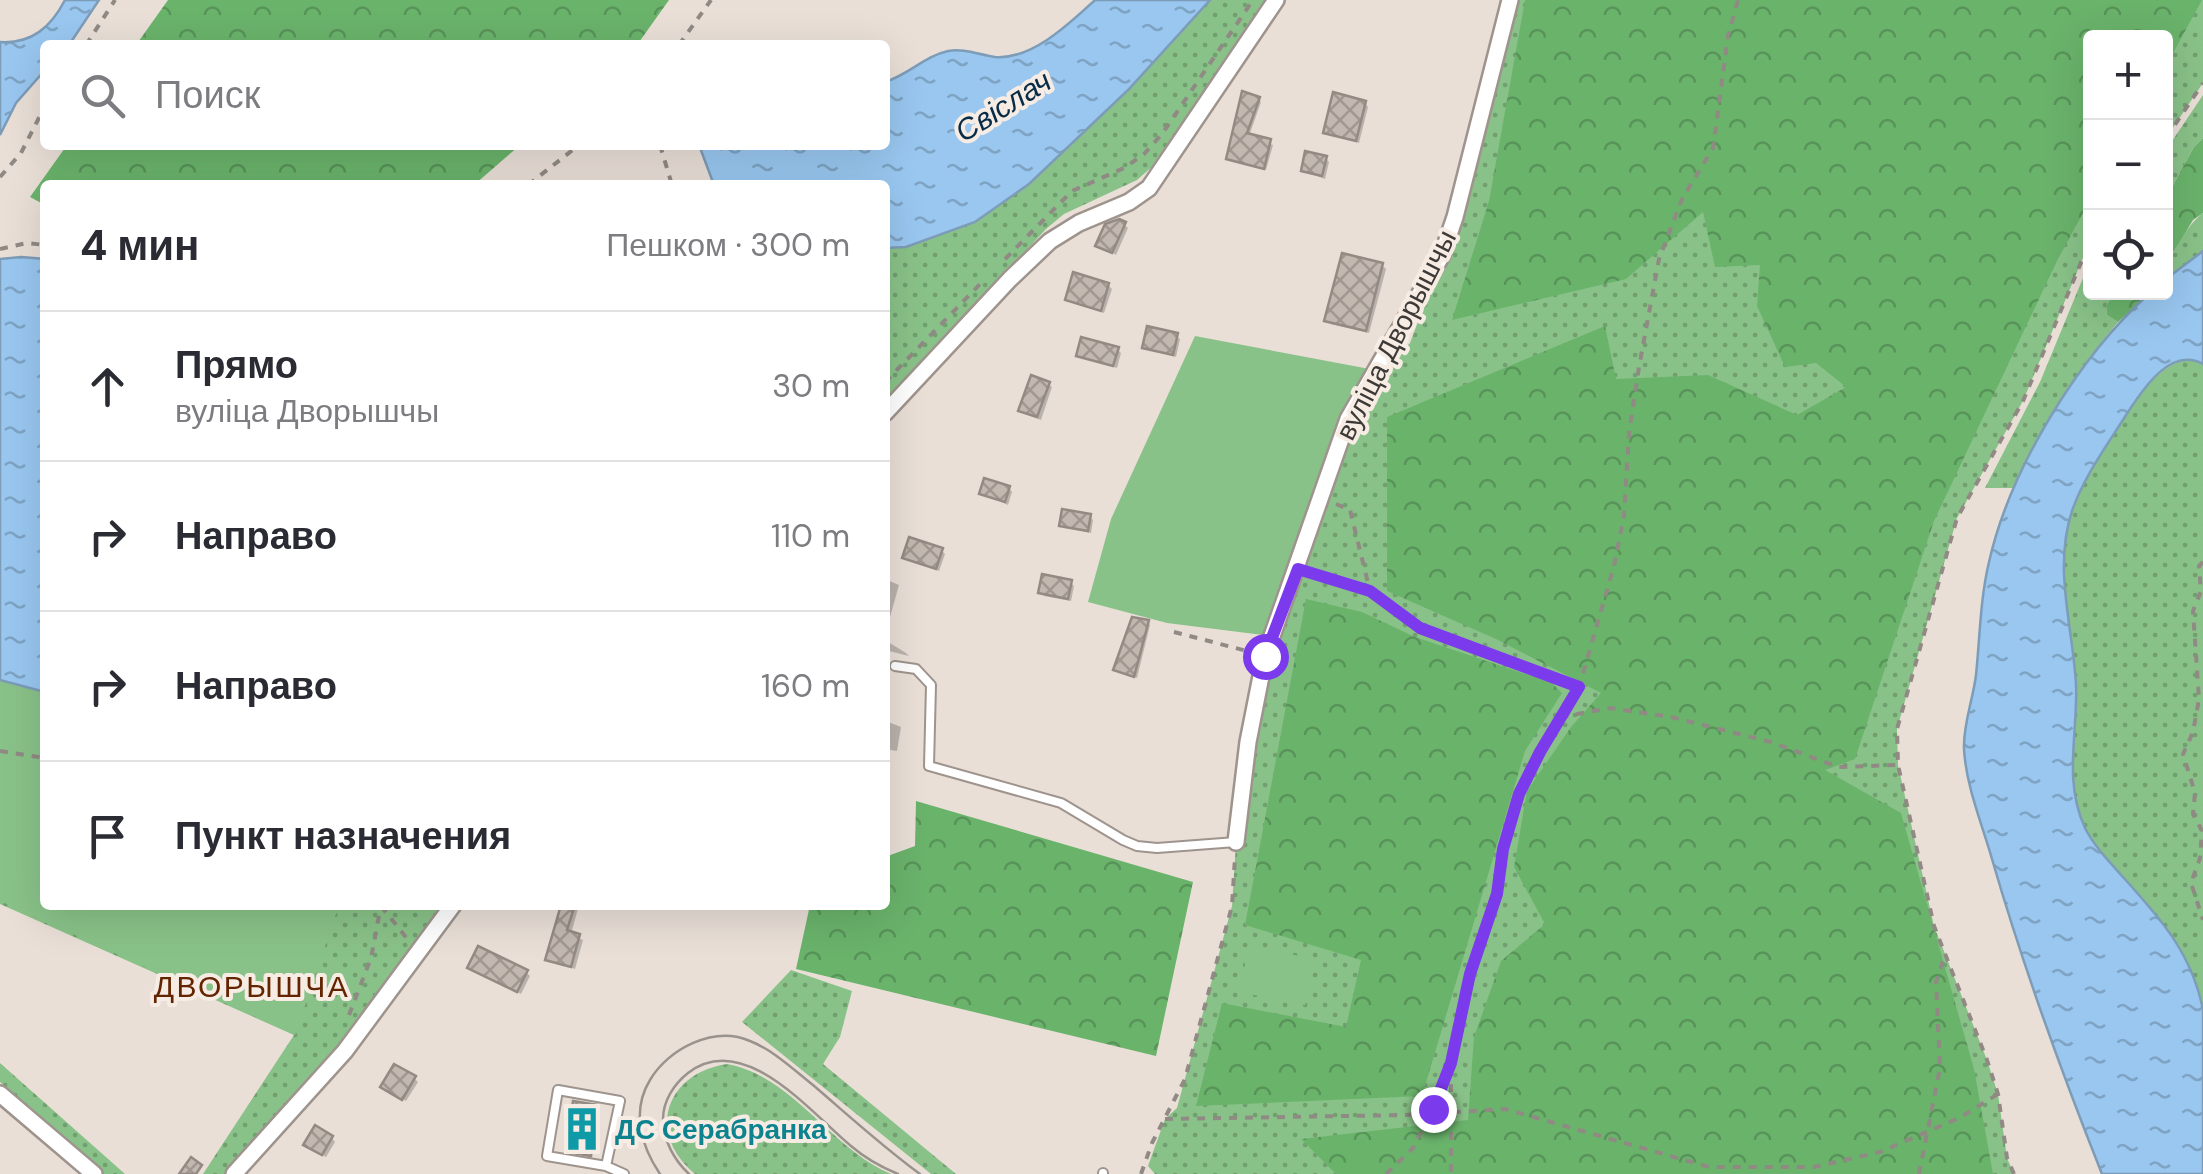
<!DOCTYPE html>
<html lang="ru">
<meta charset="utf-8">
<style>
:root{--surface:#fff;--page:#f7f7f7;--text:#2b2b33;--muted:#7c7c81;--line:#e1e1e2}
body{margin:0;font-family:"DM Sans",sans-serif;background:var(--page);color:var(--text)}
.controls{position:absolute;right:30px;top:30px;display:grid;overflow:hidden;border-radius:10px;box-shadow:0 10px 40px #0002}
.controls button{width:90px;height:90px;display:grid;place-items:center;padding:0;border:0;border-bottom:2px solid var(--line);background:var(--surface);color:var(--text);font:50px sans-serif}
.stop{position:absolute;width:30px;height:30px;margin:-22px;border:8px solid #7c3aed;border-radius:50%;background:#fff}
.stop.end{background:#7c3aed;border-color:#fff;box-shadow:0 2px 10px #0008}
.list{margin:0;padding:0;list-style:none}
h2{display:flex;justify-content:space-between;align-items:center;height:130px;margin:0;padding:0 40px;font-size:42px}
h2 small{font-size:32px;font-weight:400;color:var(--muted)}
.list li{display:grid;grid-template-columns:65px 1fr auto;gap:30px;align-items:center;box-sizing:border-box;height:150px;padding:0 40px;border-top:2px solid var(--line)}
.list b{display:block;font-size:38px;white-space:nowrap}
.list p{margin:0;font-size:32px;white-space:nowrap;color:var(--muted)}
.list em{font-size:32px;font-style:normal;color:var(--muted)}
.icon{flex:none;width:55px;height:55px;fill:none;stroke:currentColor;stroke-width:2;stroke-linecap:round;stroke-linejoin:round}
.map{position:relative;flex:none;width:2203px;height:1174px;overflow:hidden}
.search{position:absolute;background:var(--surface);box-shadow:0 10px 40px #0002;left:40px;top:40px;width:850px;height:110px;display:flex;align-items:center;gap:25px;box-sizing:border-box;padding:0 35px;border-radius:10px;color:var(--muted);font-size:38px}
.panel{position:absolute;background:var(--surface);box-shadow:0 10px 40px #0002;left:40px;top:180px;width:850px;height:730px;border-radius:10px}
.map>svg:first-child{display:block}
.grass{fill:url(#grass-dots)}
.forest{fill:url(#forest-crowns)}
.green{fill:#89c288}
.water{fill:url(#water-ripples);stroke:#7d9cb8;stroke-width:2.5}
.shadow{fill:#0003}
.building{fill:url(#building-cross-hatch);stroke:#948a83;stroke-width:2.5}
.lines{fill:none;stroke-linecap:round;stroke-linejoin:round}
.lane-casing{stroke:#9e948d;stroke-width:12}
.street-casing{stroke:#9e948d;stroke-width:20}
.path{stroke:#908984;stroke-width:4;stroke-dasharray:8 8;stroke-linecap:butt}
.lane{stroke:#fff;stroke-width:8}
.street{stroke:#fff;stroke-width:15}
.tram{stroke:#9a938d;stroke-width:2.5}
.route{stroke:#7c3aed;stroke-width:12}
.labels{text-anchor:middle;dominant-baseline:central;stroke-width:8;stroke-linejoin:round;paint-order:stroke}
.street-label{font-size:28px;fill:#3d3936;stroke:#f6ece4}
.culture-label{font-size:28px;font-weight:bold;fill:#0d838f;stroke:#f6ece4;text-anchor:start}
.water-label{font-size:30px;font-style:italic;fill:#082c46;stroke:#f6ece4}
.neighbourhood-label{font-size:30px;letter-spacing:2.5px;fill:#632501;stroke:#f6ece4}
</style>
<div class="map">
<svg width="2203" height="1174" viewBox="0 0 2203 1174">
<defs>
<pattern id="grass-dots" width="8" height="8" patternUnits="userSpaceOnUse" patternTransform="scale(2.5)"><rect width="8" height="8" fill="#89c288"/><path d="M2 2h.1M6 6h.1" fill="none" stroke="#719f70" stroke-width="1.8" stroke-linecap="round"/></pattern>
<pattern id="forest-crowns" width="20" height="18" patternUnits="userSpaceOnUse" patternTransform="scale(2.5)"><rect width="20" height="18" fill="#6ab36b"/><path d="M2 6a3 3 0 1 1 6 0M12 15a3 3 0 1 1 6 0" fill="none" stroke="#589359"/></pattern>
<pattern id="water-ripples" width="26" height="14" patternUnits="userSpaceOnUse" patternTransform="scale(2.5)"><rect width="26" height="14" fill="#99c7f0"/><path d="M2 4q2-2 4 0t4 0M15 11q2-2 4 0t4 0" fill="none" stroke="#7ea3c3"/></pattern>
<pattern id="building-cross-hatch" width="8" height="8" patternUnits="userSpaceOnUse" patternTransform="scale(2.5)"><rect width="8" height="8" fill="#c2b8b0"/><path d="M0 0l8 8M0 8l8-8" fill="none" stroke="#9f9790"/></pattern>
</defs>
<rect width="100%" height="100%" fill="#e9dfd7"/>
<g class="grass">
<polygon points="1210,0 1273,0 1162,158 1137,180 1064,214 1046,229 885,404 885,248 906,247 975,222 1029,184 1128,90"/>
<polygon points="1510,0 2203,0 2203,83 2166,138 2166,38 2090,38 2090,241 2023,401 1957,518 1897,729 1898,765 1934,926 1987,1060 1998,1094 2007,1158 2014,1174 1155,1174 1148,1166 1165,1119 1177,1108 1232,906 1236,842 1265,657 1364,389 1410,343 1456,220"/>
<polygon points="2203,95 2203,138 2194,147 2166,198 2166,150"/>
<path d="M 2203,213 L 2203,251 L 2166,279 C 2165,260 2188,224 2203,213 Z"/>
<path d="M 2090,261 L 2090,292 L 2114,293 L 2106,306 L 2107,315 L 2118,322 C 2075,372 2045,431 2013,488 L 1985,488 L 2040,382 Z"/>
<path d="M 2188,359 L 2203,364 L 2203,1010 C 2192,953 2160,918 2122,876 C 2109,861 2094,846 2085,828 C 2064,783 2076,740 2076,693 C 2075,633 2053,572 2072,512 C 2083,479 2105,449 2124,419 C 2140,393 2157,367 2188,359 Z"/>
<polygon points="0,680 45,692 45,905 447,905 342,1048 228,1174 203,1174 294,1035 0,904"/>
<polygon points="791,970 852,991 840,1037 823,1064 956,1174 931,1174 742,1022"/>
<polygon points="0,1063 125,1174 104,1174 0,1082"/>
<path d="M 727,1064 C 793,1076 830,1148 891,1174 L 695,1174 C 645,1133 666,1073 727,1064 Z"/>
</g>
<g class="forest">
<polygon points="168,0 669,0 637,45 136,45"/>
<polygon points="1525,0 2202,0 2166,66 2166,38 2090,38 2090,200 2057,261 1934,521 1855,759 1825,770 1901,813 1974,1069 1993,1174 1336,1174 1301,1139 1468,1120 1474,1037 1501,961 1545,924 1514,867 1527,791 1571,727 1601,693 1496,639 1387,591 1387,417 1605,326 1616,379 1708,375 1797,415 1846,387 1816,363 1785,367 1757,306 1760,265 1715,267 1703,212 1626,279 1452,320 1489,201"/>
<polygon points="2203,138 2203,213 2193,220 2166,264 2166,198 2194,147"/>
<polygon points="67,145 520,145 474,185 45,185 45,205 30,197"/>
<polygon points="2114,293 2150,293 2118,322 2107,315 2106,306"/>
<polygon points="1306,599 1362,612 1415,637 1552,683 1562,693 1525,751 1422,1096 1196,1106 1222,1003 1346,1027 1361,960 1245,925"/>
<polygon points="916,801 1193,882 1156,1056 796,969 810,905 885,905 885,857 915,846"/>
</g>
<g class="green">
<polygon points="1195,336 1375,370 1297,569 1263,635 1167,623 1088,602 1111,519"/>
<polygon points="0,680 45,692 45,905 339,905 295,1035 0,901"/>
<polygon points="1249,946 1314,959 1305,1005 1239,992"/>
</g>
<g class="water">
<path d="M 65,0 L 99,0 L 69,45 L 45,45 L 45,70 L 16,103 L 0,135 L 0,42 C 32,44 51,27 65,0 Z"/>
<path d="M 1095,0 L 1210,0 L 1128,90 L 1029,184 L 975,222 L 906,247 L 885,248 L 885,185 L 714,185 L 699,145 L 885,145 L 885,82 C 908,75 925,56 948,51 C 965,48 979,55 995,57 C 1032,60 1070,23 1095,0 Z"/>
<path d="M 2203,251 L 2203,364 C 2171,346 2143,389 2128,412 C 2108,444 2084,476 2072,511 C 2053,569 2073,627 2076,685 C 2078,734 2063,780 2085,828 C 2094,846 2109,861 2122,876 C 2160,918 2192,953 2203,1010 L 2203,1174 L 2102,1174 C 2061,1071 2023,966 1992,859 C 1982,824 1966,786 1964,749 C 1963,724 1973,700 1976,675 C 1980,637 1980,600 1989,562 C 2010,469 2079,356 2150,293 L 2166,292 L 2166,279 Z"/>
<polygon points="21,257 45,259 45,692 0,680 0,259"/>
</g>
<g class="shadow">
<polygon points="1258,99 1261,102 1249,136 1273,145 1266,170 1229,158"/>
<polygon points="1365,103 1368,107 1359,143 1326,132"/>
<polygon points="1325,158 1329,162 1325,179 1303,171"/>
<polygon points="1124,224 1128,228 1116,255 1098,245"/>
<polygon points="1382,265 1386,269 1369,333 1331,324 1327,320"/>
<polygon points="1108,285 1112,289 1104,313 1068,300"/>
<polygon points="1176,336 1180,339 1176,357 1145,347"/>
<polygon points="1117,349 1121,353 1117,368 1079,355"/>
<polygon points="1048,384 1052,387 1041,420 1025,414 1021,410"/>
<polygon points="1009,488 1012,492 1008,505 982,493"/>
<polygon points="1089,516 1093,520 1091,533 1066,528 1062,525"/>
<polygon points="941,550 945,554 939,571 905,557"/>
<polygon points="885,579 899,585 885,635"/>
<polygon points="1070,582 1074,586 1071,601 1044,596 1041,592"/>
<polygon points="1147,622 1150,625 1137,678 1119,672"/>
<polygon points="885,640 906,653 909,656 885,650"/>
<polygon points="886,721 901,727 897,751 885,749"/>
<polygon points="551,905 579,905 571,934 583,940 575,969 548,959 562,908"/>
<polygon points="470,968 526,972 530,976 521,994"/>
<polygon points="414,1078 418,1082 406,1101 387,1090"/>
<polygon points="332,1138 335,1142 326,1157 310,1148"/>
</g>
<g class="building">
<polygon points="1242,91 1260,97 1247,133 1271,139 1264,169 1226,159"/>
<polygon points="1333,92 1366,101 1356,141 1323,133"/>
<polygon points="1305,151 1327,156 1322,176 1301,171"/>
<polygon points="1119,219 1126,222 1112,253 1095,246 1105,224"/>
<polygon points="1342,253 1383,263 1366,331 1324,321"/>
<polygon points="1073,272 1109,283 1101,311 1065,300"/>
<polygon points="1147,326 1178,333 1173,355 1142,348"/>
<polygon points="1081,337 1119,347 1113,366 1076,356"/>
<polygon points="1031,375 1050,382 1037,417 1018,411"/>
<polygon points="984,478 1010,486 1005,502 979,494"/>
<polygon points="1062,509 1091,514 1088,531 1059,526"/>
<polygon points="909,537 943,548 936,569 902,558"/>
<polygon points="1042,574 1072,580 1068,599 1038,593"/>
<polygon points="1132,617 1149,620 1134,677 1113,670"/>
<polygon points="561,905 575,905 567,930 580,934 571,967 545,960"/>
<polygon points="478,946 528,970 517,992 467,968"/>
<polygon points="394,1064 416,1076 402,1100 380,1087"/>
<polygon points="573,1101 598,1105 591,1156 566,1152"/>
<polygon points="315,1125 333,1136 322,1155 303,1145"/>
<polygon points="191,1157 202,1165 196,1174 179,1174"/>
</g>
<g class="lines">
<g class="lane-casing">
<g id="lane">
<polyline points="895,666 916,669 931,685 929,766 1061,803 1123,840 1137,846 1157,848 1236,842"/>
<polyline points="606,1166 620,1101 558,1090 547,1156 606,1166 624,1174"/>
<polyline points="1103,1174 1103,1173"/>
</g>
</g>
<g class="street-casing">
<g id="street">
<polyline points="885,413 1010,279 1050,241 1079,223 1129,202 1149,188 1276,0"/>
<polyline points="1236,842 1248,742 1265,656 1348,419 1442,255 1455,217 1510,0"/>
<polyline points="0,1094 94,1174"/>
<polyline points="234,1174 345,1051 453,905"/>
</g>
</g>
<g class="path">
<polyline points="86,45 115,0"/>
<polyline points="679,45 711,0"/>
<polyline points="2166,138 2203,83"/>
<polyline points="660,145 672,185"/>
<polyline points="0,177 21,153 45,106"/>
<polyline points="528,185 579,145"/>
<polyline points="0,249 27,243 45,245"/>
<polyline points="1005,259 1072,191 1124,168 1144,154 1162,134 1253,0"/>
<polyline points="885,382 984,280"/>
<polyline points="1336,504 1350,510 1370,591 1420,628 1579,687"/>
<polyline points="2203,562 2199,566 2201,591 2193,611 2199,699 2193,732 2183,754 2195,793 2193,814 2202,831 2200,858 2191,883 2203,920"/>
<polyline points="1312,574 1370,591"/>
<polyline points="1174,632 1251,652"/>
<polyline points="1562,716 1579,687 1614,566 1624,515 1629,433 1639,367 1659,259 1682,199 1713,148 1728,36 1738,0"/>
<polyline points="0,751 45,758"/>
<polyline points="381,906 409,941"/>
<polyline points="349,1015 371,958 381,905"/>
<polyline points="1451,1068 1451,1174"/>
<polyline points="1165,1119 1405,1115 1505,1109 1709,1167 1814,1167 1880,1152 1959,1118 1998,1094"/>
<polyline points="1141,1174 1152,1143 1185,1079 1232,906 1235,857"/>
<polyline points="1386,1174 1413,1148 1433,1109 1451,1063 1470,974 1497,894 1503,849 1519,793 1561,717 1610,708 1671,717 1771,742 1838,767 1898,765"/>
<polyline points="1919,1174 1940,1068 1936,982 1945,955"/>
<polyline points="2014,1174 2007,1158 1998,1094 1987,1060 1934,926 1898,765 1897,729 1957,518 2023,401 2090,241"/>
</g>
<use href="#lane" class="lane"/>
<use href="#street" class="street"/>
<g class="tram">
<path d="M 660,1174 C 641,1146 631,1111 650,1080 C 668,1049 714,1025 750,1041 C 773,1050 793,1069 813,1085 C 848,1115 883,1147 920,1174"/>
<path d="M 689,1174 C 674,1160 663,1140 663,1119 C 663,1101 674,1084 688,1073 C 744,1029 812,1114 851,1146 C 865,1158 881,1167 898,1174"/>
</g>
</g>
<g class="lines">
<polyline class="route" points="1265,656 1298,569 1370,591 1420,628 1579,687 1540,752 1519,794 1503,849 1497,894 1470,974 1451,1063 1433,1109"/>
</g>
<defs>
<g id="building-bare" transform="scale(3.45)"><path d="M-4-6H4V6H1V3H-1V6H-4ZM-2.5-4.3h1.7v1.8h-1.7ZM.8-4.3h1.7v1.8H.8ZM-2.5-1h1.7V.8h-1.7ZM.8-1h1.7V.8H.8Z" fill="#0f9aa8" stroke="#f6ece4" stroke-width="2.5" paint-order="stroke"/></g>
</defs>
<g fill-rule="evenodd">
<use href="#building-bare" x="582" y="1129"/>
</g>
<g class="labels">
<g class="street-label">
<text transform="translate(1396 335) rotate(-63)">вуліца Дворышчы</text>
</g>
<g class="culture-label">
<text x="615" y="1129">ДС Серабранка</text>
</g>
<g class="water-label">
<text transform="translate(1003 106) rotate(-32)">Свіслач</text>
</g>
<g class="neighbourhood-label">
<text x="252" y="986">ДВОРЫШЧА</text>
</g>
</g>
</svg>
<div class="controls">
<button>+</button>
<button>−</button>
<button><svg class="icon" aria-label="locate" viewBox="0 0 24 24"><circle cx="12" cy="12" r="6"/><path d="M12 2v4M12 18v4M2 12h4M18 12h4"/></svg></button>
</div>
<div class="stop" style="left:1265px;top:656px"></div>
<div class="stop end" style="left:1433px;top:1109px"></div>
<div class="search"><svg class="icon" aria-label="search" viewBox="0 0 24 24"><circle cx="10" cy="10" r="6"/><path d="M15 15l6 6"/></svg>Поиск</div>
<section class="panel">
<h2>4 мин<small>Пешком · 300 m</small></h2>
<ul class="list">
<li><svg class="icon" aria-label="ahead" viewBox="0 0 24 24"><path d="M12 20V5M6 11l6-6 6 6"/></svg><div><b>Прямо</b><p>вуліца Дворышчы</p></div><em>30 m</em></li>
<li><svg class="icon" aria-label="right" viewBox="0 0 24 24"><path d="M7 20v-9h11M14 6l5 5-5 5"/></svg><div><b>Направо</b></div><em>110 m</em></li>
<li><svg class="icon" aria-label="right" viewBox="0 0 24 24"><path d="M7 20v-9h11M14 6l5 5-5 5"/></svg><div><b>Направо</b></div><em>160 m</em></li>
<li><svg class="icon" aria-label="arrive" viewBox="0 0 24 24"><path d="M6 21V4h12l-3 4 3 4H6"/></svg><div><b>Пункт назначения</b></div></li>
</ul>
</section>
</div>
